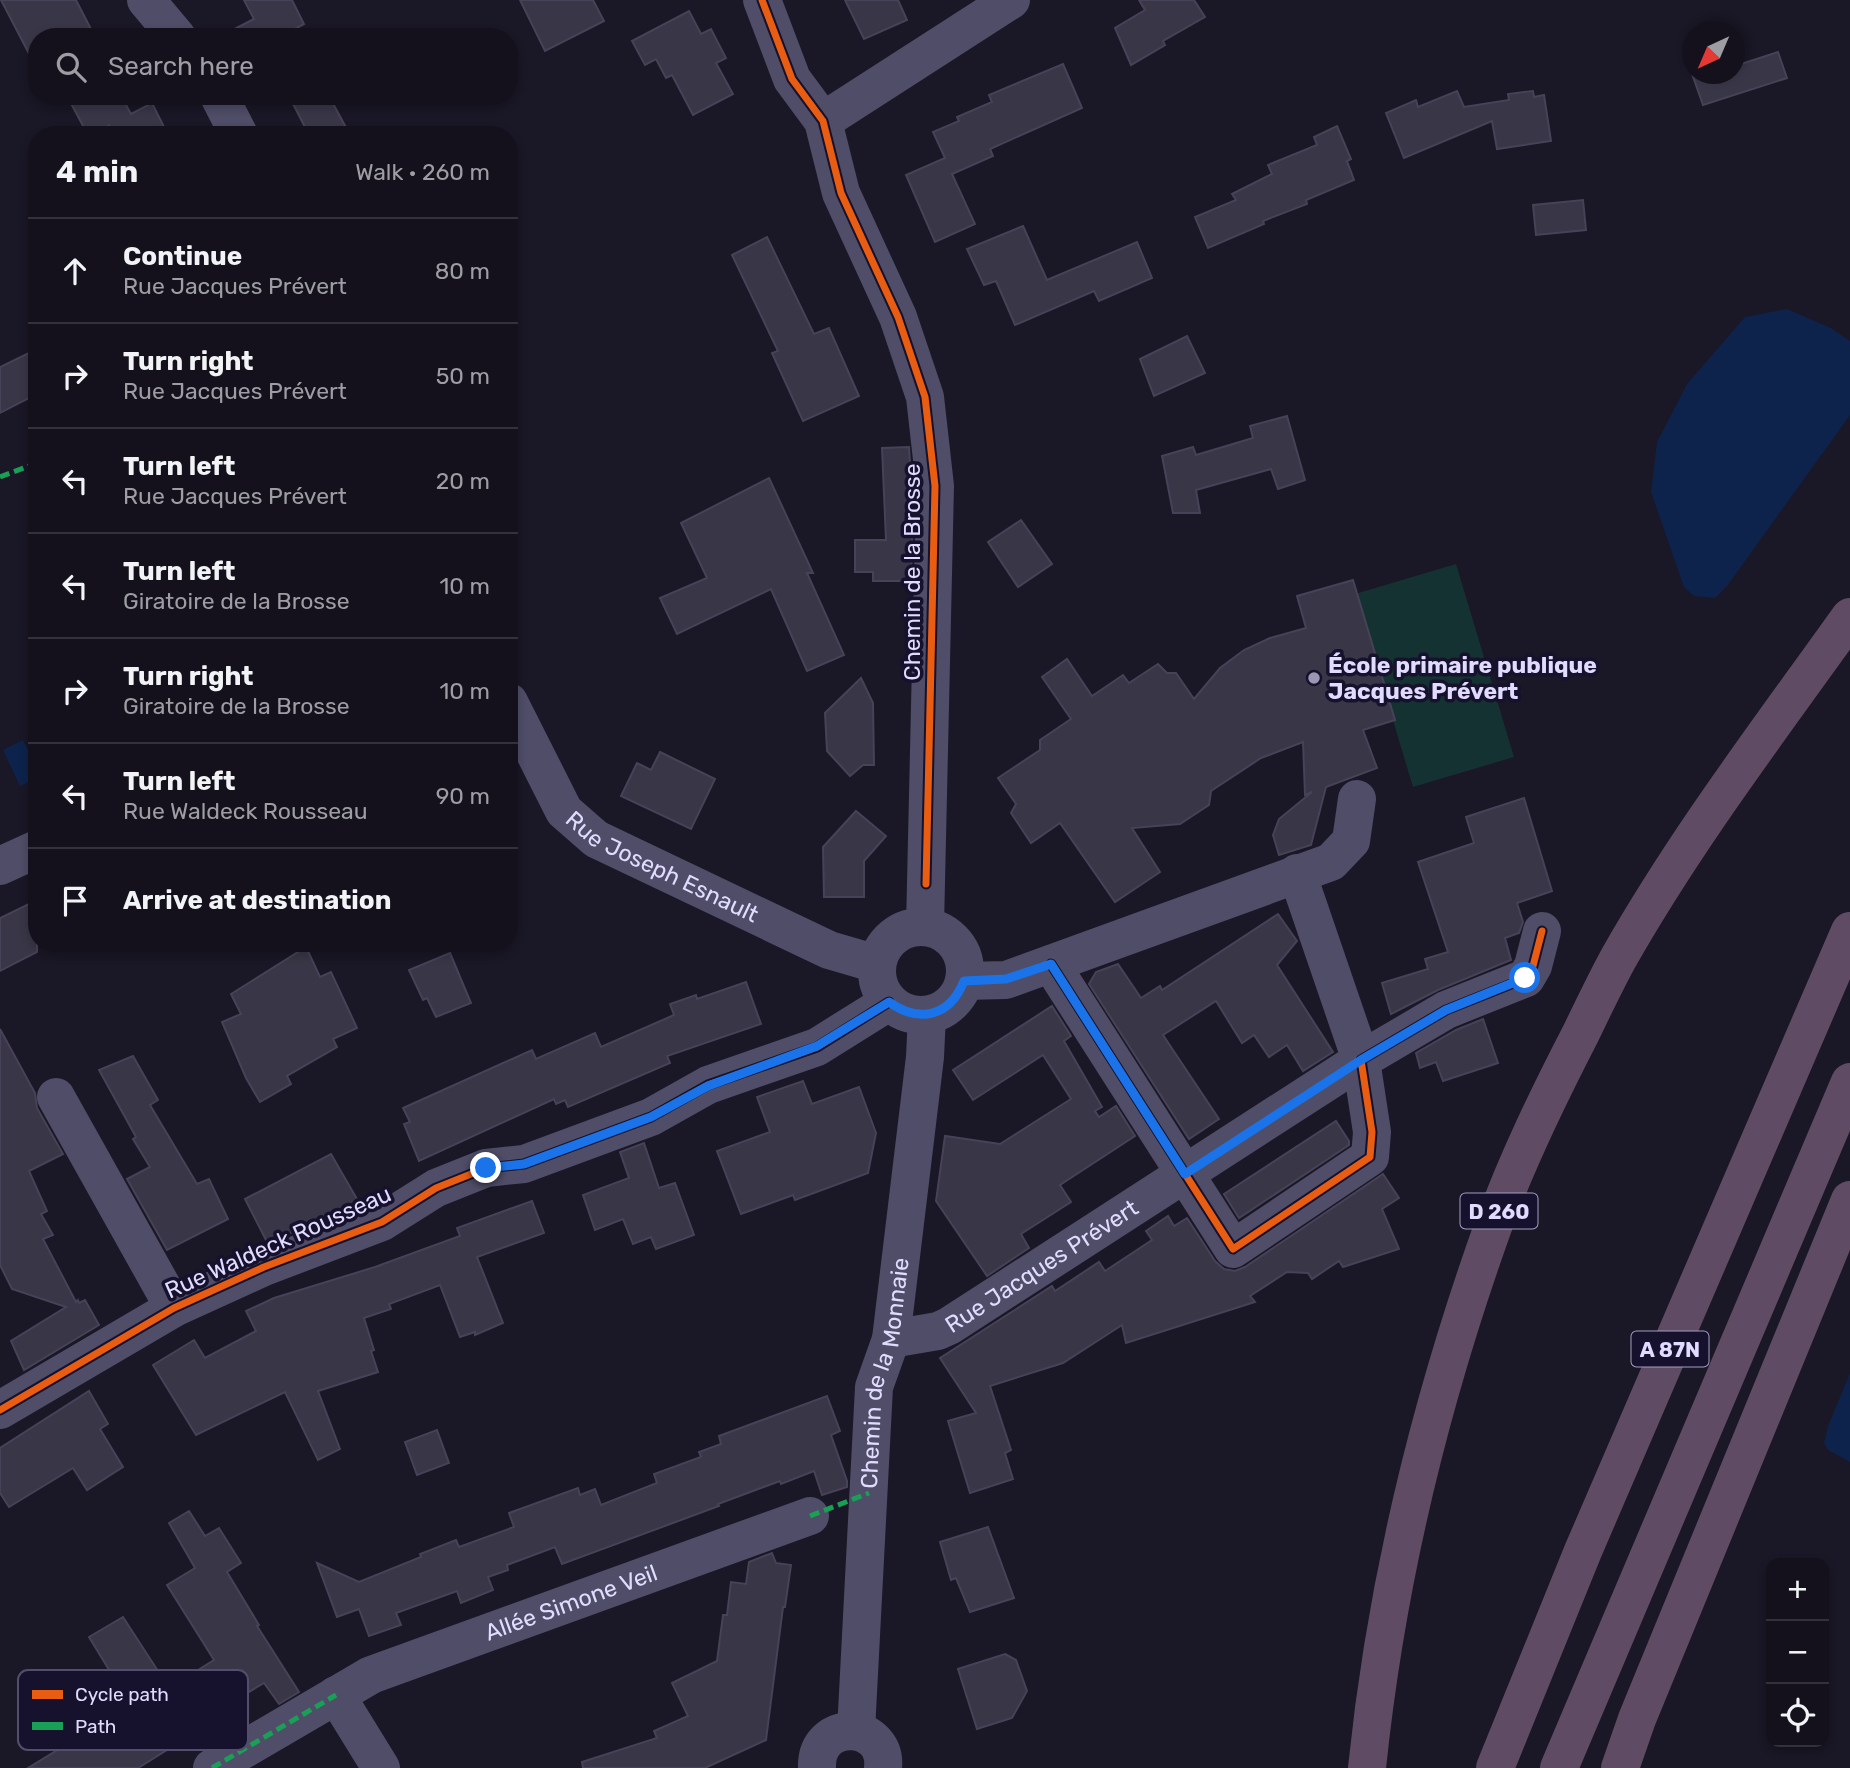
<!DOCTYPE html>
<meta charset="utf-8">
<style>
:root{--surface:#14111c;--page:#1d1a25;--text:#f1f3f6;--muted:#9d9da3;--line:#33313b}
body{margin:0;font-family:Rubik,sans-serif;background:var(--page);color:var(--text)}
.controls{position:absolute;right:21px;bottom:21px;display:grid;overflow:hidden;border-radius:14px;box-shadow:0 4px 10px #0003}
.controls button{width:63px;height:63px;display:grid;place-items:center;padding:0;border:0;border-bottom:2px solid var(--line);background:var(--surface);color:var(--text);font:35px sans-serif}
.compass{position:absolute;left:1682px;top:21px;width:63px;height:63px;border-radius:50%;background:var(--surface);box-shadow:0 4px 10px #0003;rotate:224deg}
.stop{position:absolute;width:21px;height:21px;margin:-16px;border:5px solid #1a73e8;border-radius:50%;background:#fff}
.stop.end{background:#1a73e8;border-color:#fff;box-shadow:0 2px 7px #0008}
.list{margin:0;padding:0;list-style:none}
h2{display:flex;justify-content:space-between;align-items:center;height:91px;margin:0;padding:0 28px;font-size:30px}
h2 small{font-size:23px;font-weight:400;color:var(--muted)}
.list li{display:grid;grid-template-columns:46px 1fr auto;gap:21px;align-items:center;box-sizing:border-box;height:105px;padding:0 28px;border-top:2px solid var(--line)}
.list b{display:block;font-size:26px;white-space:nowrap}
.list p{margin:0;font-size:23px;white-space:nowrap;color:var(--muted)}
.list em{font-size:23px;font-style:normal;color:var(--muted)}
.icon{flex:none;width:38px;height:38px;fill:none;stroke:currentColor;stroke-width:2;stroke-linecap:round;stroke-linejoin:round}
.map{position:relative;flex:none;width:1850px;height:1768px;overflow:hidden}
.search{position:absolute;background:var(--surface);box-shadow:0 4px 10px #0003;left:28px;top:28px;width:490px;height:77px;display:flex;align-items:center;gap:18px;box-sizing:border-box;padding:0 24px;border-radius:28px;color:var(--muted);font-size:26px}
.panel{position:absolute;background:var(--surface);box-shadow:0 4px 10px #0003;left:28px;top:126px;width:490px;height:826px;border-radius:28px}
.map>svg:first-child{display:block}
.green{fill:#153233}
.water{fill:#0e234b}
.building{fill:#393647;stroke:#474258;stroke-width:2}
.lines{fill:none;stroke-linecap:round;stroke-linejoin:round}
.minor{stroke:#4f4d67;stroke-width:38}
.highway{stroke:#5f4c64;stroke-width:38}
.quiet{stroke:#1a9f57;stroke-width:5;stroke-dasharray:10 5;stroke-linecap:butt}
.cycleway-casing{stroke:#16112c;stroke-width:11}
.cycleway{stroke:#e95d12;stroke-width:7}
.route{stroke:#1a73e8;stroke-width:9}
.poi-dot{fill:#9b97b3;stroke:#16112c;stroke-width:2.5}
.labels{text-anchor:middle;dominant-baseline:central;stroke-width:7;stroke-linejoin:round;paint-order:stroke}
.shield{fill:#16112c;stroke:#a49fc0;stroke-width:2}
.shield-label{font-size:21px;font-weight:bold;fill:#e1dcff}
.street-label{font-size:23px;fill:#e1dcff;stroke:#16112c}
.poi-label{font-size:23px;font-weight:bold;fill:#e1dcff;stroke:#16112c;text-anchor:start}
.key{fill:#16112c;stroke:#534e6b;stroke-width:2}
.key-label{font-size:19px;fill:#e1dcff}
</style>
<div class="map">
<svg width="1850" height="1768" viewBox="0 0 1850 1768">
<rect width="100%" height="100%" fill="#1a1726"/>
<polygon class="green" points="1456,564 1514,757 1413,787 1355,594"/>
<g class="water">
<polygon points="1787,309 1831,328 1850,341 1850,415 1727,586 1715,598 1694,596 1684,587 1651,492 1657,442 1687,384 1745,317"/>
<polygon points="23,740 37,769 37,778 20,786 3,750"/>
<polygon points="1850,1373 1850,1462 1828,1450 1824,1443 1828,1426"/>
</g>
<g class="building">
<polygon points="1,0 76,0 95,37 37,37 37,69"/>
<polygon points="244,0 292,0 304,24 280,37 219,37 254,19"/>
<polygon points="520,0 593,0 604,21 545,51"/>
<polygon points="845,0 898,0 907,20 864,39"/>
<polygon points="1139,0 1194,0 1205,17 1163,41 1165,45 1131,65 1115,28 1145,10"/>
<polygon points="689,11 701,34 711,29 726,58 716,63 733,94 693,115 672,75 666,78 656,59 645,65 632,41"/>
<polygon points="1778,52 1787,78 1703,105 1691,71 1692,74 1734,74 1734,64 1735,66"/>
<polygon points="1063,64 1082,108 990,149 993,156 952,174 975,224 935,242 906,175 945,158 933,132 959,121 957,117 992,102 989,95"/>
<polygon points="1457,91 1464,107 1509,100 1508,94 1533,91 1534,97 1544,95 1551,141 1497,149 1492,121 1404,158 1386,113 1416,100 1418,107"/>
<polygon points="67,96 121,96 131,114 152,103 168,135 91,135 110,125 88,135"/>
<polygon points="289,96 329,96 350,135 309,135"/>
<polygon points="1337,126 1351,159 1347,161 1354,180 1306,200 1307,204 1263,221 1264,224 1208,248 1195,217 1236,200 1232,194 1272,174 1268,165 1317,145 1314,137"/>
<polygon points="1583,200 1586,230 1536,235 1533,205"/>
<polygon points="1023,226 1047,280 1137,242 1152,278 1099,301 1094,291 1015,325 996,281 984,285 967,249"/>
<polygon points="767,237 814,334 829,328 859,396 803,421 772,353 778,351 732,255"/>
<polygon points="1187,336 1205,373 1154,396 1140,359"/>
<polygon points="37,349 37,394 0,413 0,367"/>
<polygon points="1287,416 1305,480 1278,489 1271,469 1196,490 1200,513 1173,513 1162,456 1193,447 1196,455 1253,438 1250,426"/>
<polygon points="909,447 913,509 911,581 873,581 873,572 855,572 855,540 886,540 882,448"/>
<polygon points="769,478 813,573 807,573 844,655 807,671 771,589 677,634 660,598 707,578 681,523"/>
<polygon points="1021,520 1052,564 1018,587 988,542"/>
<polygon points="1353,580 1395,720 1363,730 1377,768 1326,787 1311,845 1279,855 1273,835 1279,819 1312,792 1305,795 1303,742 1261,758 1211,791 1209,805 1180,824 1132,828 1160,872 1115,902 1060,823 1031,843 1011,813 1016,804 998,778 1040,750 1040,740 1071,719 1042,677 1067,659 1092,696 1123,675 1129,683 1158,664 1167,673 1176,673 1194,699 1220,668 1244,650 1270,638 1306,628 1297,596"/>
<polygon points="861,678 873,703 874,765 863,765 850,776 827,751 825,713"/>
<polygon points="660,752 715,779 691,829 621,796 637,763 651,770"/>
<polygon points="1524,798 1552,891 1517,903 1523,922 1519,933 1505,938 1511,960 1438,990 1391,1014 1382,983 1428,969 1425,959 1448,952 1418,862 1474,843 1466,817"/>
<polygon points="856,811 886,836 864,861 864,897 824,897 823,847"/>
<polygon points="37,900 37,952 0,971 0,918"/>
<polygon points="1278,914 1297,941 1277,965 1333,1052 1303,1071 1287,1045 1269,1057 1254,1035 1242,1043 1216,1001 1163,1035 1219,1119 1189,1139 1089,984 1096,972 1118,964 1141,998 1160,986 1162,990"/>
<polygon points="306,947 320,977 331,972 357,1028 333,1039 337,1047 287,1076 291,1084 260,1102 246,1078 222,1022 241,1014 231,994"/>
<polygon points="450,953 471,1003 436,1017 427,998 423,1000 409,970"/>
<polygon points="746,982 761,1024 667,1056 670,1063 568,1107 565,1100 556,1104 554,1099 419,1161 404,1124 410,1122 403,1108 532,1050 536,1059 595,1033 601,1047 674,1015 670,1004 696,995 697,999"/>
<polygon points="1052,1006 1071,1036 1064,1041 1102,1107 1095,1111 1099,1117 1116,1106 1135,1136 1060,1185 1071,1202 1021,1234 1029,1248 987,1276 936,1201 945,1136 1000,1144 1071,1099 1043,1055 973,1100 953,1070"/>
<polygon points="1483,1019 1498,1063 1443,1081 1436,1062 1420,1068 1416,1053 1456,1030"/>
<polygon points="0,1029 35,1093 37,1108 63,1154 29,1171 47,1211 41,1214 53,1235 43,1239 76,1302 78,1300 79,1303 85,1300 99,1325 24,1370 11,1341 66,1307 12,1289 0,1265"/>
<polygon points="133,1056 158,1100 150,1105 197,1184 209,1179 228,1219 167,1250 127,1179 150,1167 133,1139 136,1137 99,1070"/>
<polygon points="803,1081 812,1104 859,1087 876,1133 868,1173 795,1200 793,1195 741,1214 717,1151 770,1132 757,1097"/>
<polygon points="1336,1121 1349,1141 1349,1145 1239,1218 1224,1194"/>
<polygon points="644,1143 659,1188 675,1183 694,1235 656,1249 651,1237 633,1244 623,1219 595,1230 583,1195 629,1178 620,1152"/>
<polygon points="331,1154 361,1206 267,1242 245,1199"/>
<polygon points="1383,1174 1399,1198 1382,1209 1399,1249 1343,1267 1339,1261 1312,1279 1308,1273 1287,1272 1250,1296 1255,1302 1126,1343 1122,1325 1063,1363 990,1386 1011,1450 1005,1453 1013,1479 970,1493 948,1421 976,1413 940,1358 1052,1286 1055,1291 1099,1262 1105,1271 1152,1240 1146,1231 1168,1216 1174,1226 1187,1218 1215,1261 1224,1269 1235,1271 1245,1267"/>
<polygon points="532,1201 544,1233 477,1257 503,1323 475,1335 475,1332 460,1337 440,1285 389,1304 391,1309 364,1318 374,1350 371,1351 378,1372 318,1391 340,1449 318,1460 285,1392 196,1435 153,1365 194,1340 205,1358 256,1331 246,1311 274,1298 375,1267 460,1236 457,1228"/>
<polygon points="89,1391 108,1424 100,1429 123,1467 87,1490 73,1468 9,1507 0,1493 0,1448"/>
<polygon points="827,1396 840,1431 831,1435 847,1481 847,1487 822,1495 814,1471 781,1484 780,1481 718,1504 719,1506 562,1564 555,1547 507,1565 508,1570 488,1577 493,1590 461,1603 457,1591 396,1613 401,1625 369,1636 359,1609 337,1617 317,1563 359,1582 421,1557 420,1554 456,1540 459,1547 514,1527 509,1513 578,1488 580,1495 595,1489 601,1505 657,1483 654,1474 701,1457 699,1452 721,1444 719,1436"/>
<polygon points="437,1430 449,1463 417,1475 405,1442"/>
<polygon points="189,1511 205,1536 219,1528 241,1563 227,1572 259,1625 257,1626 299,1692 279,1704 264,1683 222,1708 225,1714 138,1768 28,1768 103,1722 94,1709 122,1691 89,1637 123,1617 169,1688 214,1660 167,1585 195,1568 169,1523"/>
<polygon points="988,1527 1014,1598 970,1612 956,1578 951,1580 940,1542"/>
<polygon points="772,1553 776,1563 791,1565 785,1607 783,1607 766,1740 705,1768 583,1768 582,1762 657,1738 654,1731 688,1716 672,1683 717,1661 723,1615 727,1615 731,1582 746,1584 749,1562"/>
<polygon points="1005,1654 1016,1660 1027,1691 1012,1718 977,1729 958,1669"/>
</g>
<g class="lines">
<g class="minor">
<polyline points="146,0 177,37"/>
<polyline points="762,0 792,79 823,121 841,193 898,317 925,397 935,486 925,927"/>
<polyline points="219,96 239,135"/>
<polyline points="823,121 1011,0"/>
<path id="s1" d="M 509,702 L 564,811 L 596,839 L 829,950 L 877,964"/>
<polyline points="0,866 37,849"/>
<circle cx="921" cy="971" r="44"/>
<polyline points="1051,964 1233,1249 1370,1157 1372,1132 1361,1060 1446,1010 1526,978 1533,966 1542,931"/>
<polyline points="964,981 1006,980 1331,862 1351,841 1357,799"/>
<polyline points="56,1097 174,1308"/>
<path id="s2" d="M 891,1339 L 938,1331 L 949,1326 L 1361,1060 L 1297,873"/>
<polyline points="0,1410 174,1308 264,1267 382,1222 436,1188 486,1168 524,1164 651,1117 708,1085 817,1047 889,1002"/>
<polyline points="336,1695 381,1768"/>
<path id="s3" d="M 856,1731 L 874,1387 L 891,1339 L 925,1057 L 927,1015"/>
<path id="s4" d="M 212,1768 L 371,1675 L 810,1516"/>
<path d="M 817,1768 C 815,1717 888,1721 883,1768"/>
</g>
<g class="highway">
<path d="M 1367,1768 C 1386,1583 1431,1399 1494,1224 C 1518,1158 1549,1095 1581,1033 C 1593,1008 1605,983 1618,959 C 1686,839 1770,729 1850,617"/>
<polyline points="1495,1768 1583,1551 1850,931"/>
<polyline points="1559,1768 1850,1082"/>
<polyline points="1620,1768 1637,1719 1850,1200"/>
</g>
<g class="quiet">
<polyline points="0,477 37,463"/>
<polyline points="810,1516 869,1493"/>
<polyline points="212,1768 336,1695"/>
</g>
<g class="cycleway-casing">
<g id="cycleway">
<polyline points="762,0 792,79 823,121 841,193 898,317 925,397 935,486 926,884"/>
<polyline points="1051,964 1233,1249 1370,1157 1372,1132 1361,1060 1446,1010 1526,978 1533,966 1542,931"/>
<polyline points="0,1410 174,1308 264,1267 382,1222 436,1188 486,1168 524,1164 651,1117 708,1085 817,1047 889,1002"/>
</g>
</g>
<use href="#cycleway" class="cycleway"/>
</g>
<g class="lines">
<path class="route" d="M 486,1168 L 524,1164 L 651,1117 L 708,1086 L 817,1046 L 889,1002 C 920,1024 950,1016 964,981 L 1006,979 L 1051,964 L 1185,1174 L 1361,1060 L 1446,1010 L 1525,978"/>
</g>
<circle class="poi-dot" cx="1314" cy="678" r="7"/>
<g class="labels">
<g class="shield">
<rect x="1460.5" y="1193.5" width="77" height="35" rx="5"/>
<rect x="1631.5" y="1331.5" width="77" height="35" rx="5"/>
</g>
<g class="shield-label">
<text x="1499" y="1211">D 260</text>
<text x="1670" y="1349">A 87N</text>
</g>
<g class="street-label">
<text transform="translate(912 572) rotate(-90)">Chemin de la Brosse</text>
<text stroke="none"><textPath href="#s1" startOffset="236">Rue Joseph Esnault</textPath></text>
<text transform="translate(278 1242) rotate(-24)">Rue Waldeck Rousseau</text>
<text stroke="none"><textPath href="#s2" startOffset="170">Rue Jacques Prévert</textPath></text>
<text stroke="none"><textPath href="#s3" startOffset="360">Chemin de la Monnaie</textPath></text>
<text stroke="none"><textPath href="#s4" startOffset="397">Allée Simone Veil</textPath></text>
</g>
<g class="poi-label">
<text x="1328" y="665">École primaire publique<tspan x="1328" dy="26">Jacques Prévert</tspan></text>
</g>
</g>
<rect x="18" y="1670" width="230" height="80" rx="10" class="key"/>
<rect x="32" y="1690" width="31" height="9" fill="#e95d12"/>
<rect x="32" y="1722" width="31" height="8" fill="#1a9f57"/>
<g class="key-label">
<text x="75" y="1701">Cycle path</text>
<text x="75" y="1733">Path</text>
</g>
</svg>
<div class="controls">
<button>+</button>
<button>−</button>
<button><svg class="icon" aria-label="locate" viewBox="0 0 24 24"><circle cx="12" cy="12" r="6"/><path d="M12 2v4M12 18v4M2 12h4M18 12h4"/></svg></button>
</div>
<svg class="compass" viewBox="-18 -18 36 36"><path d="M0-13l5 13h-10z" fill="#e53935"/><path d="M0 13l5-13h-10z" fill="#9d9da3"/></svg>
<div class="stop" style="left:1525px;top:978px"></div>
<div class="stop end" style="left:486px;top:1168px"></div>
<div class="search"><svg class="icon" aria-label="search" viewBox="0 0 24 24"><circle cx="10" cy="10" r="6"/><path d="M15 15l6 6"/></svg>Search here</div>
<section class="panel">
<h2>4 min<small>Walk · 260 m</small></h2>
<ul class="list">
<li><svg class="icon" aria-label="ahead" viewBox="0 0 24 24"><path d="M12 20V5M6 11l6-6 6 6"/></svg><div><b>Continue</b><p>Rue Jacques Prévert</p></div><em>80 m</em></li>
<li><svg class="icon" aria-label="right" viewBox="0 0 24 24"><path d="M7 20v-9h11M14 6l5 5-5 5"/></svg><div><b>Turn right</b><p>Rue Jacques Prévert</p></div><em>50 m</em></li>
<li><svg class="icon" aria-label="left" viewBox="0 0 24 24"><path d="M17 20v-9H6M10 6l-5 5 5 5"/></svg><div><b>Turn left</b><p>Rue Jacques Prévert</p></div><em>20 m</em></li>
<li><svg class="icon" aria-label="left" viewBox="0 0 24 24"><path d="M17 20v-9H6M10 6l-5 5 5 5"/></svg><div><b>Turn left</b><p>Giratoire de la Brosse</p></div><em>10 m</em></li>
<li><svg class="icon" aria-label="right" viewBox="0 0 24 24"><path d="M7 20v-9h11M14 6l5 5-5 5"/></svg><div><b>Turn right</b><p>Giratoire de la Brosse</p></div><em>10 m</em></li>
<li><svg class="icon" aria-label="left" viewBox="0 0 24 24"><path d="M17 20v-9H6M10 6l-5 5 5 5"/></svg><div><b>Turn left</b><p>Rue Waldeck Rousseau</p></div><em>90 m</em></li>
<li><svg class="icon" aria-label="arrive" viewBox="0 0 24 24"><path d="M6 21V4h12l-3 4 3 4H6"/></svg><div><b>Arrive at destination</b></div></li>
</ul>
</section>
</div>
